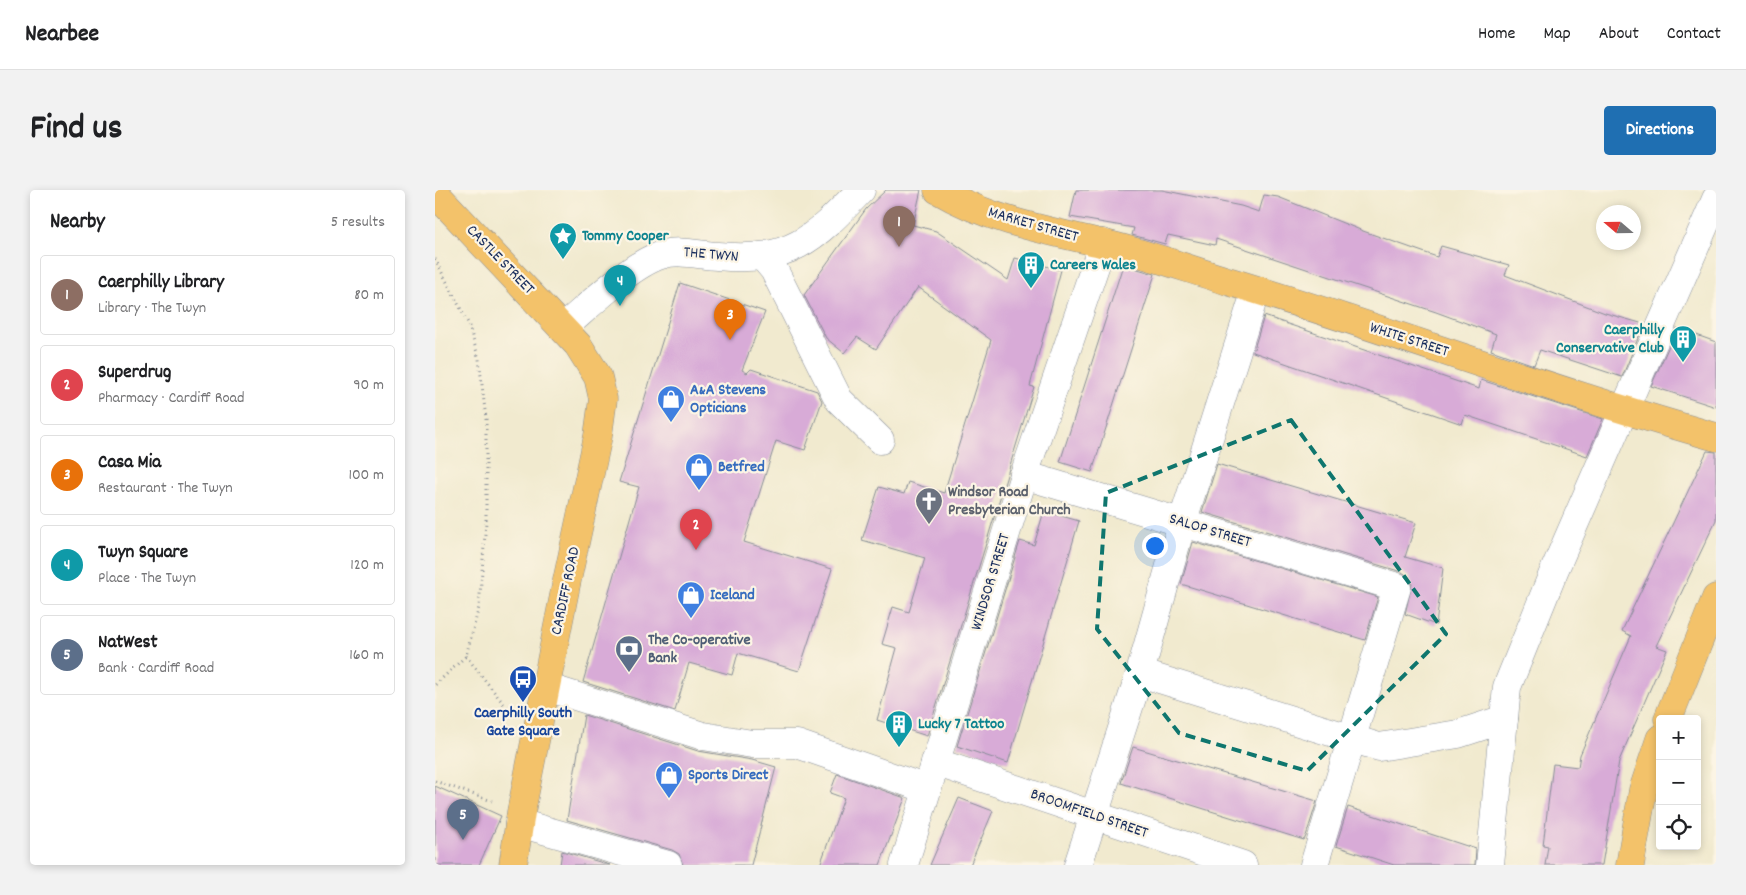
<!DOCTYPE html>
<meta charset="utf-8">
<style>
:root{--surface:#fff;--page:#f2f2f2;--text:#202124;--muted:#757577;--line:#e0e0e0;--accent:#1f6fb2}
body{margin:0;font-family:Dekko,sans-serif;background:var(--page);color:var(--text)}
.controls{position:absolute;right:15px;bottom:15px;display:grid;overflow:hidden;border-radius:5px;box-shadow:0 2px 8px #0003}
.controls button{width:45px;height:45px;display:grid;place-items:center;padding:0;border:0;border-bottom:1px solid var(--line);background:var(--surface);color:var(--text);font:25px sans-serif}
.compass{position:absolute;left:1161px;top:15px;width:45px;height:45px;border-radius:50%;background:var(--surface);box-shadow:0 2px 8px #0003;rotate:290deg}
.you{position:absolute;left:719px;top:355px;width:18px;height:18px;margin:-12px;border:4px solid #fff;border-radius:50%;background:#1a73e8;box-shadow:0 0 0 8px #1a73e833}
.badge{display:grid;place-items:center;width:32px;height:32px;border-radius:50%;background:var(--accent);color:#fff;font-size:16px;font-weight:700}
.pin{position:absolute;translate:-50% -41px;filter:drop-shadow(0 1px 2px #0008)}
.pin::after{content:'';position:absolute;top:26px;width:18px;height:15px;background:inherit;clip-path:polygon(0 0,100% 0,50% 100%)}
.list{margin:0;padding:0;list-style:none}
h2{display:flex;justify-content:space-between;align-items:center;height:65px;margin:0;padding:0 20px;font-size:21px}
h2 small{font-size:16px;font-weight:400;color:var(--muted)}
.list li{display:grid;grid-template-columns:32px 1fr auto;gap:15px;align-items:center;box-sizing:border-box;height:80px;margin:0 10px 10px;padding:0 10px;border:1px solid var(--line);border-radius:5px}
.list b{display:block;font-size:19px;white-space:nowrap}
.list p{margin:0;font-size:16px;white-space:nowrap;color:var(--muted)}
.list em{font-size:16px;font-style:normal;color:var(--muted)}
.icon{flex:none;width:28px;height:28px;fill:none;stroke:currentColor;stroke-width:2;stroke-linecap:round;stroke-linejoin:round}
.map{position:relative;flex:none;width:1281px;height:675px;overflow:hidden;border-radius:5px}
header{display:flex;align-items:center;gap:30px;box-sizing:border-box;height:70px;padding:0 25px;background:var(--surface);border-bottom:1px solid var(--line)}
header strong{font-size:24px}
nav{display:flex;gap:28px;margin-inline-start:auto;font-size:18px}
.intro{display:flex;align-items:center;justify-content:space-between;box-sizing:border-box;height:120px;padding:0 30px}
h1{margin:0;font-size:35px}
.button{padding:12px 22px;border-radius:5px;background:var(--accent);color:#fff;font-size:18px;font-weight:700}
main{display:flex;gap:30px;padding:0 30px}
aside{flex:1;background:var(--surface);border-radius:5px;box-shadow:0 2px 8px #0003}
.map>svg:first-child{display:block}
.building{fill:#d8abd7}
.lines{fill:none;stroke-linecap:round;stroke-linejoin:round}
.minor-casing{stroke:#868c96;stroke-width:29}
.major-casing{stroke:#868c96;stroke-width:29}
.path{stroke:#868c96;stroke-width:3;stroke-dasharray:1 4;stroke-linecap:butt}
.minor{stroke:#fff;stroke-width:28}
.major{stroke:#f3c26a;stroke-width:28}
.marked{fill:none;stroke:#0f766e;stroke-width:4;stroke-dasharray:10 6;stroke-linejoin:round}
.labels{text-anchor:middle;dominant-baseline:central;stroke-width:4.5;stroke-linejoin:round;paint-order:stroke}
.street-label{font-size:16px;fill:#1b2f5e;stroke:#fcf5e5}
.culture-label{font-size:16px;font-weight:bold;fill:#0d838f;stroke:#fcf5e5;text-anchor:start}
.shop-label{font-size:16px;font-weight:bold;fill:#366cbe;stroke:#fcf5e5;text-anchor:start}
.worship-label{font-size:16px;font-weight:bold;fill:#5b616d;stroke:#fcf5e5;text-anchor:start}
.service-label{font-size:16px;font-weight:bold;fill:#4e5e75;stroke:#fcf5e5;text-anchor:start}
.transit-label{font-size:16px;font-weight:bold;fill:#164399;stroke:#fcf5e5}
</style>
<header>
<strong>Nearbee</strong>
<nav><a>Home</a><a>Map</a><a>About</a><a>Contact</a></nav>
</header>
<div class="intro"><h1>Find us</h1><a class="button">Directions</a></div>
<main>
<aside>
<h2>Nearby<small>5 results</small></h2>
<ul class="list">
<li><span class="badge" style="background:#8d6e63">1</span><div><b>Caerphilly Library</b><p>Library · The Twyn</p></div><em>80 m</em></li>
<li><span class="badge" style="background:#e0444e">2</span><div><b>Superdrug</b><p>Pharmacy · Cardiff Road</p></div><em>90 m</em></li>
<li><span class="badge" style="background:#e8710a">3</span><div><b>Casa Mia</b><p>Restaurant · The Twyn</p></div><em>100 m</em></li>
<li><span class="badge" style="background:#0f9aa8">4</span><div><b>Twyn Square</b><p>Place · The Twyn</p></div><em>120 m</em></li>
<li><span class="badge" style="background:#5c6f8a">5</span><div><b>NatWest</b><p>Bank · Cardiff Road</p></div><em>160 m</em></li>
</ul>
</aside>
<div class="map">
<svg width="1281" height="675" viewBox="0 0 1281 675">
<rect width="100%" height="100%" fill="#fcf5e5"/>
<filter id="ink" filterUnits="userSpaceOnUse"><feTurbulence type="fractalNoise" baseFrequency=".02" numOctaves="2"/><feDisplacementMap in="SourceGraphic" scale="10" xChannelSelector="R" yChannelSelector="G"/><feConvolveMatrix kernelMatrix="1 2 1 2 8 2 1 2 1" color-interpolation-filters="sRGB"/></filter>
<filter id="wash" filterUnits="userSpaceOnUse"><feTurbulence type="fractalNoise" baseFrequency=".0096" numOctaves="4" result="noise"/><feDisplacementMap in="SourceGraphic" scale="20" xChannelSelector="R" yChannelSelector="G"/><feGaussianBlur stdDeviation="1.12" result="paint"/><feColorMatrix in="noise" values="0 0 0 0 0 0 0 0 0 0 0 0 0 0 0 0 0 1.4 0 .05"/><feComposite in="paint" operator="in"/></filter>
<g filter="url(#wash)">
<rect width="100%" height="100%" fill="#f1eacf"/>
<g id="blocks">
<g class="building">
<polygon points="451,0 486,0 478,35 501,41 573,90 580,68 626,80 595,196 599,197 492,546 442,530 462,458 447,454 458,417 474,422 490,368 427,350 444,297 469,304 473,292 509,303 556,150 483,97 441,159 422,147 409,163 391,148 369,105 431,19"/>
<polygon points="641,0 727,0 806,16 824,22 829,5 843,7 928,41 1002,67 1006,56 1074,75 1070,85 1170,123 1209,134 1187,187 1105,160 1099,175 1056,160 1061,144 1001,122 781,49 780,55 733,45 730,54 697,45 699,38 635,27"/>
<polygon points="688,75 720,84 657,282 625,272"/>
<polygon points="245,93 330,122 307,180 312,183 316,179 382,201 387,211 370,260 341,251 309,352 397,379 364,481 303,463 297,485 254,473 240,521 148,492 204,297 184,292"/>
<polygon points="829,126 1044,199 1046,190 1168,229 1152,266 1030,225 1027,234 818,162"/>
<polygon points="1242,138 1281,152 1281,217 1216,196"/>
<polygon points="1272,261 1281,262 1281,330 1221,456 1232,460 1184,571 1167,675 1110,675 1113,656 1108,655 1118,574 1143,577 1145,565 1196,446 1187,441"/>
<polygon points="782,274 981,333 970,367 1008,378 1001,435 970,424 977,394 974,387 967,382 767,322"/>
<polygon points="609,321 644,331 573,573 522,556 585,351 599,355"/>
<polygon points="758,352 943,407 930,450 746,394"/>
<polygon points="149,525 263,561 317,570 341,577 316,675 248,675 244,664 237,660 132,630"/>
<polygon points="698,557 882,611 871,646 869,650 686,593"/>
<polygon points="402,584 470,608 445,675 385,675 409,608 395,603"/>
<polygon points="0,596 66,626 44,675 0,675"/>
<polygon points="524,608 558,621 535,675 495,675"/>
<polygon points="913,617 1041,659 1040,675 959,675 901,656"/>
<polygon points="127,661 175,675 125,675"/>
</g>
</g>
</g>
<g filter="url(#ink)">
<use href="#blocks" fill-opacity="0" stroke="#868c96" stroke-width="1"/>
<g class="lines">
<g class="minor-casing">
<g id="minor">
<polyline points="328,67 339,80 404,210 445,250"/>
<path d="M 129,137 C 154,116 195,75 226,65 C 243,59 264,65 282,66 C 355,73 378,50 426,0"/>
<polyline points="589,285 962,397 879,675"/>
<polyline points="705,483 944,557 1023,544 1069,529"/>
<polyline points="111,497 268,546 317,554 362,554 492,599"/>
<polyline points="500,572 808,675"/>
<polyline points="84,633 233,675"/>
<polyline points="469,675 589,285 668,53"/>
<polyline points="643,675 705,483 747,333 821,100"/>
<polyline points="1055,675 1072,497 1119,381 1281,9"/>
</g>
</g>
<g class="major-casing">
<g id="major">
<path d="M 503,0 C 554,30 609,40 666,53 C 710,63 753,79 796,92 C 958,141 1117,201 1281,247"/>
<polyline points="0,3 143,155 163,187 168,209 163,246 131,395 86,622 78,675"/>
<polyline points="1233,529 1281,408"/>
<polyline points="1195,675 1208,600 1225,549"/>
</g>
</g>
<g class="path">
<polyline points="0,69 33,133 44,169 51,229 51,332 44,417 31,466 0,495"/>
<polyline points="31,466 75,522"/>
<polyline points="0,591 57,611"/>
</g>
<use href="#minor" class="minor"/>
<use href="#major" class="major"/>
</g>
</g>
<path class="marked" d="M 856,230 L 1011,444 L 872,581 L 744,543 L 662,439 L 671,303 Z"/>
<defs>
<g id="sight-pin" transform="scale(1.4375)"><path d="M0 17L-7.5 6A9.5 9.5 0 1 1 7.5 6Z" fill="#0f9aa8" stroke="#fcf5e5"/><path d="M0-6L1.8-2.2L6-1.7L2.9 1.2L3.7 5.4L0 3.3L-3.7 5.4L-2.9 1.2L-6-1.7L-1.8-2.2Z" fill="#fff"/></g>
<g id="building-pin" transform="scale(1.4375)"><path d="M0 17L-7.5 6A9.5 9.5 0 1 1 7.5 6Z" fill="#0f9aa8" stroke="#fcf5e5"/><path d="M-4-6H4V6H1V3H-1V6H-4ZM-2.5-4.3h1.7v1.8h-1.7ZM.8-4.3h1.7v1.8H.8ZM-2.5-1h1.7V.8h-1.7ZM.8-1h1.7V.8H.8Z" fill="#fff"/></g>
<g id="shop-pin" transform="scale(1.4375)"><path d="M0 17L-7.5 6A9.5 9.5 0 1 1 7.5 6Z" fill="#3f7fe0" stroke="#fcf5e5"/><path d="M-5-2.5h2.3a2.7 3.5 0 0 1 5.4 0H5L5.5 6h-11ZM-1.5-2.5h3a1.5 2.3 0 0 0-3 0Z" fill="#fff"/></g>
<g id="church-pin" transform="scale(1.4375)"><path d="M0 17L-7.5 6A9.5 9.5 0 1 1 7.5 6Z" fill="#6b7280" stroke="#fcf5e5"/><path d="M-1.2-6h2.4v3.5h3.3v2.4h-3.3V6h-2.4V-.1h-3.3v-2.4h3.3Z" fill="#fff"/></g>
<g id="bank-pin" transform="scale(1.4375)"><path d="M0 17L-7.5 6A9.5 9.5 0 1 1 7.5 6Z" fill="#5c6f8a" stroke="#fcf5e5"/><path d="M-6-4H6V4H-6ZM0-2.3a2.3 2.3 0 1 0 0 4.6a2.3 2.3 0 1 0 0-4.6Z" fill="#fff"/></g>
<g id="bus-pin" transform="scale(1.4375)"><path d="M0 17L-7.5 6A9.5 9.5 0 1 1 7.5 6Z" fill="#1a4fb4" stroke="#fcf5e5"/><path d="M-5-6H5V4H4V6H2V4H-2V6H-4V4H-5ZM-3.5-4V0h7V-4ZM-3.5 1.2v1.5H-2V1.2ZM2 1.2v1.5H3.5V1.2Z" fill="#fff"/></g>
</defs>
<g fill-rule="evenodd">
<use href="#sight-pin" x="128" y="46"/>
<use href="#building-pin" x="596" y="75"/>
<use href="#building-pin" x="1248" y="149"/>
<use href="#shop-pin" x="236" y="209"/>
<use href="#shop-pin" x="264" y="277"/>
<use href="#church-pin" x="494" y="311"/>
<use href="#shop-pin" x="256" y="405"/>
<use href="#bank-pin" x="194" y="459"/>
<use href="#bus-pin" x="88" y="489"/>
<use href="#building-pin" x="464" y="534"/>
<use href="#shop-pin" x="234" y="585"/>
</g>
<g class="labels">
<g class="street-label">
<text transform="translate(598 35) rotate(16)">MARKET STREET</text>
<text transform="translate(276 65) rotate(5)">THE TWYN</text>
<text transform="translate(65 70) rotate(46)">CASTLE STREET</text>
<text transform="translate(974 150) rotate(18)">WHITE STREET</text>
<text transform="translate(775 341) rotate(17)">SALOP STREET</text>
<text transform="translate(556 392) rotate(-73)">WINDSOR STREET</text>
<text transform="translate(131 401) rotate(-78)">CARDIFF ROAD</text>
<text transform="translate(654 624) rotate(19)">BROOMFIELD STREET</text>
</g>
<g class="culture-label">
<text x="147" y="46">Tommy Cooper</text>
<text x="615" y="75">Careers Wales</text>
<text x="1229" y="140" text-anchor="end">Caerphilly<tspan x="1229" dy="18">Conservative Club</tspan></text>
<text x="483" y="534">Lucky 7 Tattoo</text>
</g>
<g class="shop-label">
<text x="255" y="200">A&amp;A Stevens<tspan x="255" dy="18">Opticians</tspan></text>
<text x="283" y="277">Betfred</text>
<text x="275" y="405">Iceland</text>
<text x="253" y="585">Sports Direct</text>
</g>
<g class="worship-label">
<text x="513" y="302">Windsor Road<tspan x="513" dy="18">Presbyterian Church</tspan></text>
</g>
<g class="service-label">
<text x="213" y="450">The Co-operative<tspan x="213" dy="18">Bank</tspan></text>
</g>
<g class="transit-label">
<text x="88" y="523">Caerphilly South<tspan x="88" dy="18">Gate Square</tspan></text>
</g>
</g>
</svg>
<div class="controls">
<button>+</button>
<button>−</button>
<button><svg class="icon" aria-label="locate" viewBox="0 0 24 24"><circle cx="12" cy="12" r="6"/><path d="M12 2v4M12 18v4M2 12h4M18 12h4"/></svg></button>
</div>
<svg class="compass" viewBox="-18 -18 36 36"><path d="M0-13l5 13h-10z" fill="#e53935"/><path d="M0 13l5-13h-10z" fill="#757577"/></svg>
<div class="you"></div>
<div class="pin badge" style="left:464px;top:57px;background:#8d6e63">1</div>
<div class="pin badge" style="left:261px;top:360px;background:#e0444e">2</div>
<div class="pin badge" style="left:295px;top:150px;background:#e8710a">3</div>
<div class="pin badge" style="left:185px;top:116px;background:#0f9aa8">4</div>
<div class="pin badge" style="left:28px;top:650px;background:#5c6f8a">5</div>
</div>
</main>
